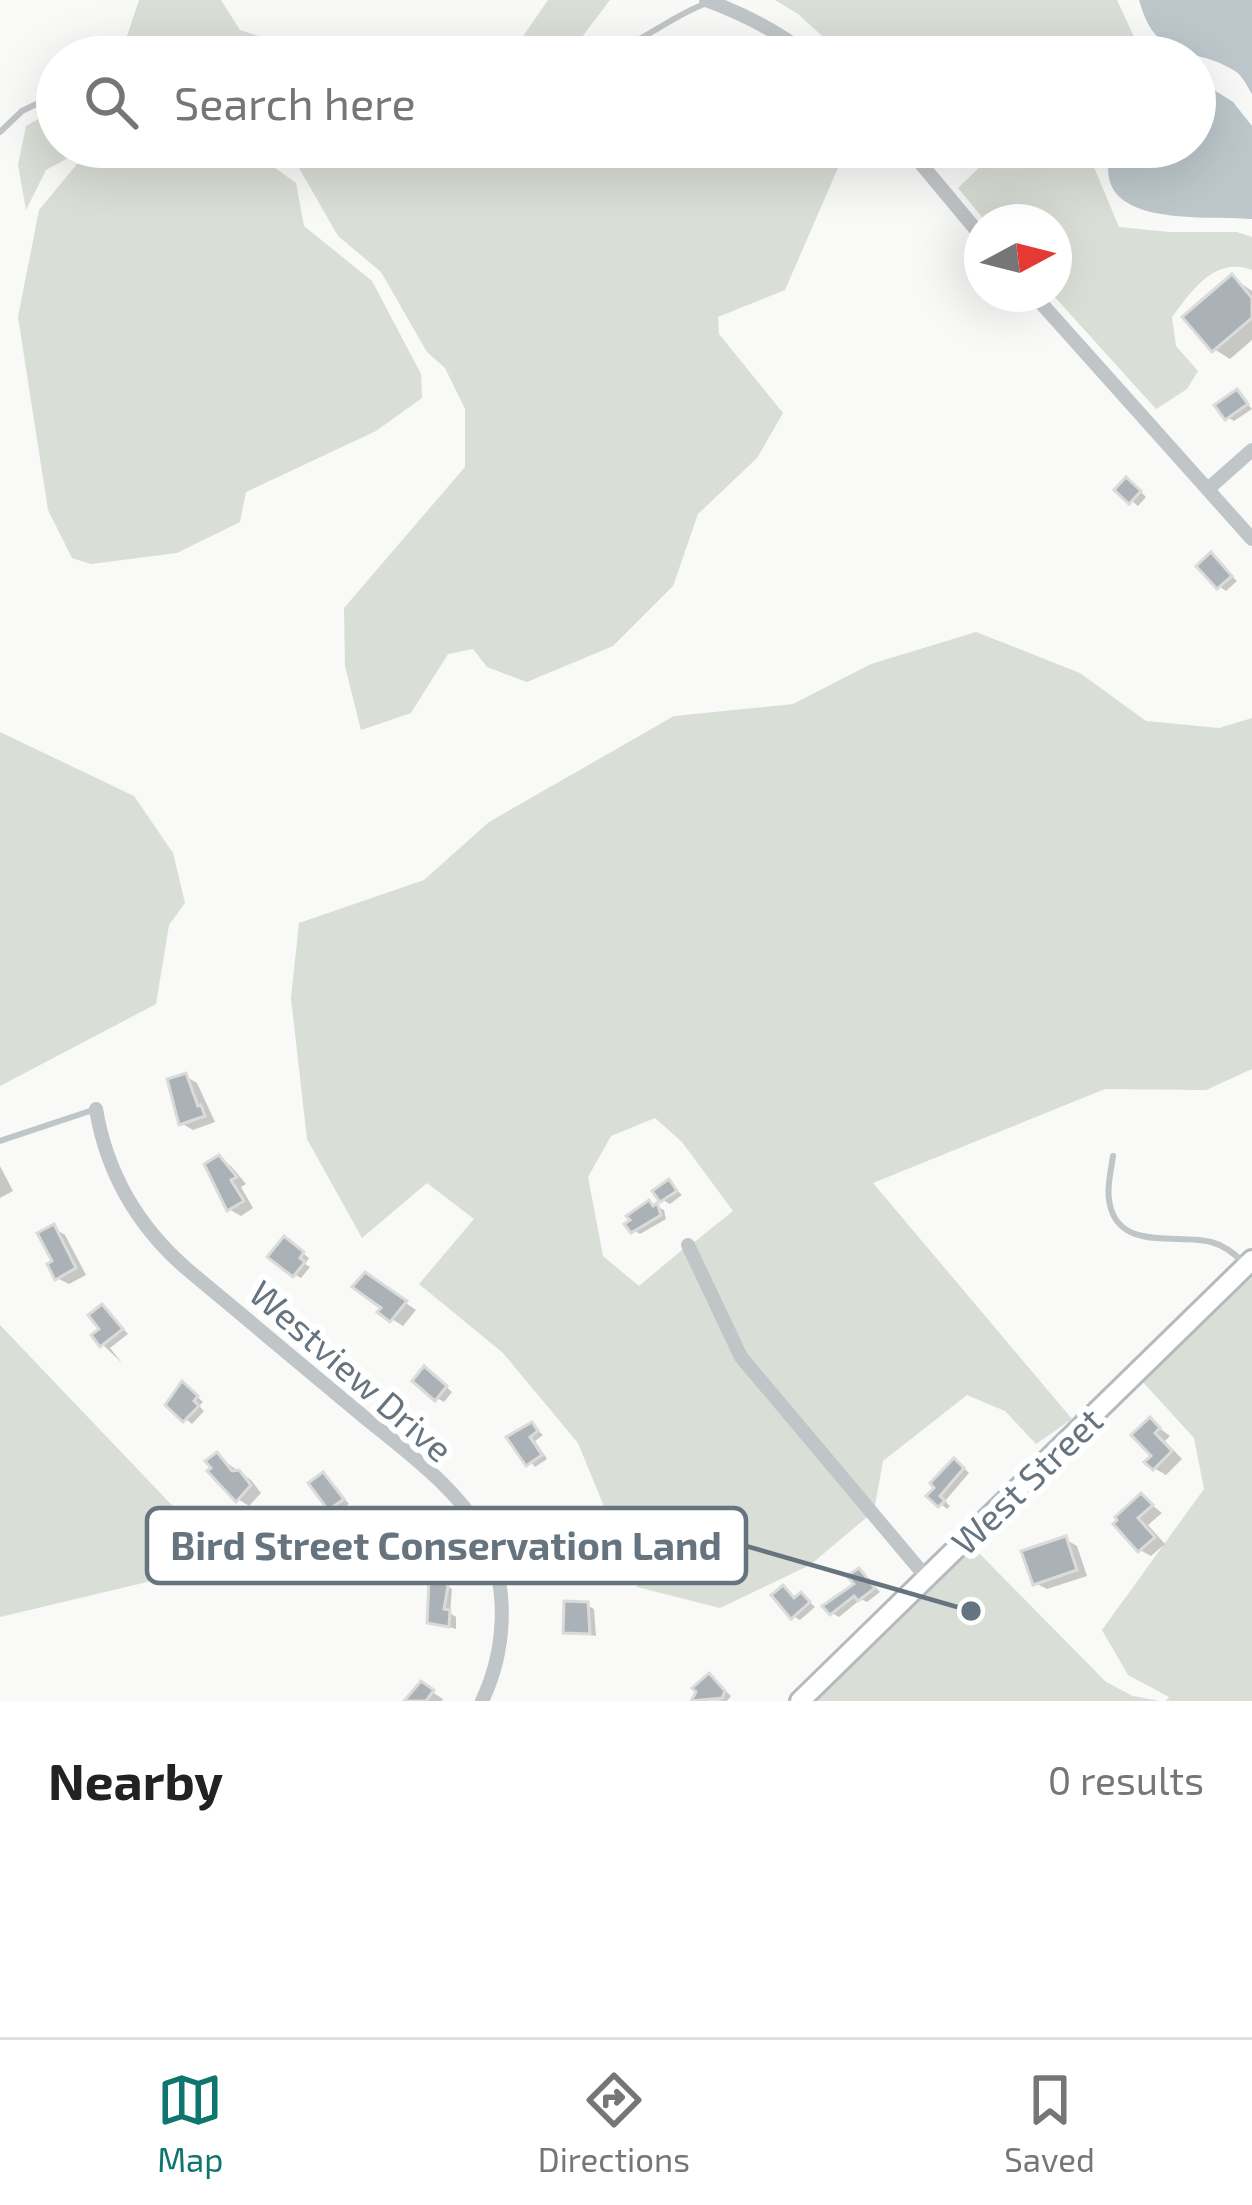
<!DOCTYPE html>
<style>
:root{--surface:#fff;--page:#f6f6f6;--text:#222;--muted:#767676;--line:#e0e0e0;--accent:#0f766e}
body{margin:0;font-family:"Exo 2",sans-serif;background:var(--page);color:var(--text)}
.compass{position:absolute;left:964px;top:204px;width:108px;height:108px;border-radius:50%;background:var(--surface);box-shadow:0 12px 48px #0002;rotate:83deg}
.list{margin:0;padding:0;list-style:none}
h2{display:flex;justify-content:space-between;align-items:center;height:156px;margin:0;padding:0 48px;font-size:51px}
h2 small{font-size:39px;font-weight:400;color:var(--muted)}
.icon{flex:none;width:66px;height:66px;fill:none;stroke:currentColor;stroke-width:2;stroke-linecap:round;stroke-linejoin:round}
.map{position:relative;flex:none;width:1252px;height:1701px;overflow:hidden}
.search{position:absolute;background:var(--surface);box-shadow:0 12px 48px #0002;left:36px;right:36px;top:36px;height:132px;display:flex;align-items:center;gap:30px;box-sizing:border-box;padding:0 42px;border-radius:66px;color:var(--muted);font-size:45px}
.sheet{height:336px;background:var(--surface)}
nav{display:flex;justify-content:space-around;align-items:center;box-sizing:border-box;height:168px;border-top:3px solid var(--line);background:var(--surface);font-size:33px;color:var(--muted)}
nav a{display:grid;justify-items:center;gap:6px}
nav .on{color:var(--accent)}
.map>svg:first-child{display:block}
.green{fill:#d9ded6}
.water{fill:#bcc6cb}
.shadow{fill:#0003}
.building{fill:#aab2b7;stroke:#dbdbd9;stroke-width:3}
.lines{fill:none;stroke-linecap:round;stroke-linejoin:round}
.secondary-casing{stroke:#b5babf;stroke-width:24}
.lane{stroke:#c0c5c8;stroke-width:6}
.street{stroke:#c0c5c8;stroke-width:14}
.secondary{stroke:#fff;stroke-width:18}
.labels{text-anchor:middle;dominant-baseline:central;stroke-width:12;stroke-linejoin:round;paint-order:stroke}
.street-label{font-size:36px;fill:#667480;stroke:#fff}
.leader{fill:none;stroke:#667480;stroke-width:4.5}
.callout-dot{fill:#667480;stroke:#fff;stroke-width:4.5}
.callout{fill:#fff;stroke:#667480;stroke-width:4.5}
.callout-label{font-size:39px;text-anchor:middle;font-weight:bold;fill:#667480}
</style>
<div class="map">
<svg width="1252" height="1701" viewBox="0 0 1252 1701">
<rect width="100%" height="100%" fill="#f9f9f7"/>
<g class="green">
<polygon points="139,0 221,0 240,30 313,53 462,53 517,45 548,0 610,0 579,41 577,57 120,57"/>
<polygon points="775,0 1117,0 1142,54 1141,57 845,57 798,14"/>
<polygon points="57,108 57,147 88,147 46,170 26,210 18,165 26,126"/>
<polygon points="140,147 246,147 296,183 304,226 372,281 421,374 422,398 376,431 246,492 240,522 177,553 91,564 72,558 48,510 18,317 39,210 77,164 100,164"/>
<polygon points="282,147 847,147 785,290 718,317 719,334 783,413 757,458 698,514 673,586 613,646 527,682 487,667 473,649 448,654 411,713 361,730 345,666 344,608 465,467 465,409 445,368 427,352 381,272 338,236 291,154"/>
<path d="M 1014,147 L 1093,147 L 1091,160 L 1119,227 L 1169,232 L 1237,232 L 1252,237 L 1252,270 C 1214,256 1192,291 1172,317 L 1176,346 L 1198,371 L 1187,389 L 1156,409 L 1052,294 L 1054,222 L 986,222 L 958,188 L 991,156 Z"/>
<polygon points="976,632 1080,673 1146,721 1219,728 1252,718 1252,1069 1206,1090 1105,1089 873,1183 1072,1419 1036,1444 1005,1411 967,1395 883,1461 874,1511 743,1357 692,1244 733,1211 682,1142 655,1118 611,1136 588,1177 603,1256 639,1286 688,1245 741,1357 872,1513 810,1565 720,1608 637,1587 578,1443 503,1353 419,1284 474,1219 427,1183 362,1238 307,1139 291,998 299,923 424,880 489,822 674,716 793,704 871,664"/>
<polygon points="0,732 134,796 173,853 185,903 169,925 156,1004 0,1086"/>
<polygon points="1252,1277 1252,1701 1166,1701 1169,1697 1128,1675 1102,1630 1204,1489 1194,1438 1143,1382"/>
<polygon points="0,1325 227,1563 0,1617"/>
<polygon points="973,1547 1106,1682 1133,1696 1160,1701 814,1701"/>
</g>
<g class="water">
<path d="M 1139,0 L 1252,0 L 1252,94 C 1247,86 1242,75 1235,71 C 1192,44 1157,65 1139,0 Z"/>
<path d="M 1195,78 L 1233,102 L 1252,126 L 1252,219 C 1204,215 1085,230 1112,147 L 1195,147 Z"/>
</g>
<g class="shadow">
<polygon points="1233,278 1252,291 1252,340 1230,359 1214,349"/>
<polygon points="1237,392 1252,409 1234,421 1227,417"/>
<polygon points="1134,485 1146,497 1138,506 1118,490"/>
<polygon points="1212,556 1237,581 1226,591 1219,586"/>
<polygon points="185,1076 197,1083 215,1122 193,1130 181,1123"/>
<polygon points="219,1159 231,1166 246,1184 241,1187 253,1208 241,1216 229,1209"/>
<polygon points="0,1166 13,1191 0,1198"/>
<polygon points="669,1183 682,1195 670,1204 663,1200"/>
<polygon points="649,1203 664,1210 666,1219 640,1234 633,1230"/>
<polygon points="54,1228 65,1235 86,1275 69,1284 57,1278"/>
<polygon points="291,1244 309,1258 305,1264 310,1267 301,1278 294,1274"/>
<polygon points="377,1283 416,1310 403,1326 392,1319"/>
<polygon points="103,1307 128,1334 110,1348 122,1363 102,1344"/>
<polygon points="432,1374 452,1392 444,1402 437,1398"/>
<polygon points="189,1389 203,1402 199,1406 204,1411 192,1424 169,1405"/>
<polygon points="1150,1421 1170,1436 1165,1441 1182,1459 1166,1475 1154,1468"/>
<polygon points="532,1426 543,1435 535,1441 547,1459 535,1467 511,1438"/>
<polygon points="217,1456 251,1480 261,1493 249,1506 238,1499"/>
<polygon points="962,1466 969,1473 945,1501 950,1506 947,1509 931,1496"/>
<polygon points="324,1475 349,1504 337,1512 330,1508"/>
<polygon points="1142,1497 1162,1513 1148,1525 1165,1544 1151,1556 1140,1550 1117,1524"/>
<polygon points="1065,1539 1077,1546 1087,1576 1047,1589 1035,1583"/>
<polygon points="859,1571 880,1592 867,1602 861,1599 839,1617 832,1613 858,1585"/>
<polygon points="445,1585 452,1589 450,1613 456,1617 456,1629 430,1621"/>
<polygon points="790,1593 796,1600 802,1595 815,1607 800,1620 793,1616"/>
<polygon points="587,1605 594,1609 596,1636 566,1631"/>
<polygon points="709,1676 731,1696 727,1701 693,1699"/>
<polygon points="421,1685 443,1699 442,1701 409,1701"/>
</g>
<g class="building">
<polygon points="1232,274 1252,298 1252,318 1212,352 1182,317"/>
<polygon points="1237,389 1248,404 1225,420 1214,405"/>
<polygon points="1126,477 1141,491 1129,504 1114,490"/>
<polygon points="1211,552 1232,576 1217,589 1196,566"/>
<polygon points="186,1073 198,1106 201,1105 205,1116 179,1125 167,1079"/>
<polygon points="219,1155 237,1177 231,1180 244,1201 227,1211 204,1164"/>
<polygon points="669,1179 677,1191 660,1202 652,1191"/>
<polygon points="649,1200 653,1206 657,1203 661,1215 631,1233 624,1224 630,1220 626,1216"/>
<polygon points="54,1224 76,1268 55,1280 47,1264 52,1261 37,1233"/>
<polygon points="284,1236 304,1252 300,1258 305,1262 293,1277 267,1257"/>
<polygon points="365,1272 407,1301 390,1322 377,1312 381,1308 352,1287"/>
<polygon points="102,1304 123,1329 100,1347 91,1335 99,1329 88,1315"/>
<polygon points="424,1366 447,1386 435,1401 412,1381"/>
<polygon points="182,1381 198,1396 194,1401 199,1406 183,1422 165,1405"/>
<polygon points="1150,1417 1160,1428 1155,1433 1172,1451 1153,1470 1144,1462 1151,1456 1131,1435"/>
<polygon points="532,1422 538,1431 530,1437 542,1455 526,1466 506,1437"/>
<polygon points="217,1452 232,1471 239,1470 251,1485 236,1502 207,1471 211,1468 205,1461"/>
<polygon points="954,1458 964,1468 940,1496 945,1501 938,1507 926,1496 934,1488 930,1483"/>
<polygon points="323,1472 344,1499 326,1512 326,1507 308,1483"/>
<polygon points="1141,1493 1153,1505 1138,1518 1155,1537 1138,1552 1113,1524 1117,1520 1115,1517"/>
<polygon points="293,1508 307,1529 294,1537 292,1533 289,1535 277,1518"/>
<polygon points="1066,1536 1077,1570 1033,1585 1021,1551"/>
<polygon points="859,1568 875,1588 858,1601 854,1596 830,1615 822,1606 854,1584 847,1576"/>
<polygon points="429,1581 446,1582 448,1586 444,1609 450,1610 449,1627 427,1623"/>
<polygon points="783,1585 794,1598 801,1592 810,1602 791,1619 771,1595"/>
<polygon points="564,1601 588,1602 590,1634 563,1633"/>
<polygon points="709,1673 725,1691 722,1698 691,1701 696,1692 692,1688"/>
<polygon points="421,1681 434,1690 426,1701 404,1701"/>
</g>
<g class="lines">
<g class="secondary-casing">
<polyline id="secondary" points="800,1701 1252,1260"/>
</g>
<g class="lane">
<path d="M 586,57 C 633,53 663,19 707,3"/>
<polyline points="0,132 22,111 57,94"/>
<polyline points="0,1141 93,1110"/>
<path d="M 1113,1156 C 1111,1171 1106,1190 1110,1205 C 1120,1252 1180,1233 1211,1242 C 1223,1245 1236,1255 1244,1263"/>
</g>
<g class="street">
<path d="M 706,0 C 744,14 779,32 811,57"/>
<polyline points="907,147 982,237"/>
<polyline points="1033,294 1252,539"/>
<polyline points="1208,489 1252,450"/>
<path d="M 96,1109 C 107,1175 138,1227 188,1270 C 244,1317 301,1364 357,1411 C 401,1448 460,1488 486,1541 C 510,1590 505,1653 482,1701"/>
<polyline points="688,1245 741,1357 926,1577"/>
</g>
<use href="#secondary" class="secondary"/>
</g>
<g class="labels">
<g class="street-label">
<text transform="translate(352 1370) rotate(41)">Westview Drive</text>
<text transform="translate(1026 1480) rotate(-44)">West Street</text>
</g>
</g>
<path class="leader" d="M971 1611L746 1546"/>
<circle class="callout-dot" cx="971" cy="1611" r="12"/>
<rect class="callout" x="147" y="1508" width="599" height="75" rx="12"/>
<g class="callout-label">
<text x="446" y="1560">Bird Street Conservation Land</text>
</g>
</svg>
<svg class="compass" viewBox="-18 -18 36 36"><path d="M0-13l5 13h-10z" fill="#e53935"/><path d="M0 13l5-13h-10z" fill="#767676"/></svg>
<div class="search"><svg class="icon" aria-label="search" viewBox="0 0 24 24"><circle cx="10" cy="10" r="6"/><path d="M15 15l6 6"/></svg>Search here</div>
</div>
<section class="sheet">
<h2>Nearby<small>0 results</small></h2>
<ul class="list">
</ul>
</section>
<nav>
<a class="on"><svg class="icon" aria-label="map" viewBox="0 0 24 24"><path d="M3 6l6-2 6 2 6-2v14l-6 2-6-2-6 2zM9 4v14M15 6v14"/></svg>Map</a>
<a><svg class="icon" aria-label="directions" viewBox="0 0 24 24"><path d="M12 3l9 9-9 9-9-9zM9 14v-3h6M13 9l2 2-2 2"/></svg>Directions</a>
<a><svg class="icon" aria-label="saved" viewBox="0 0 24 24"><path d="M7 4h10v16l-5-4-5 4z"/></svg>Saved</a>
</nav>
